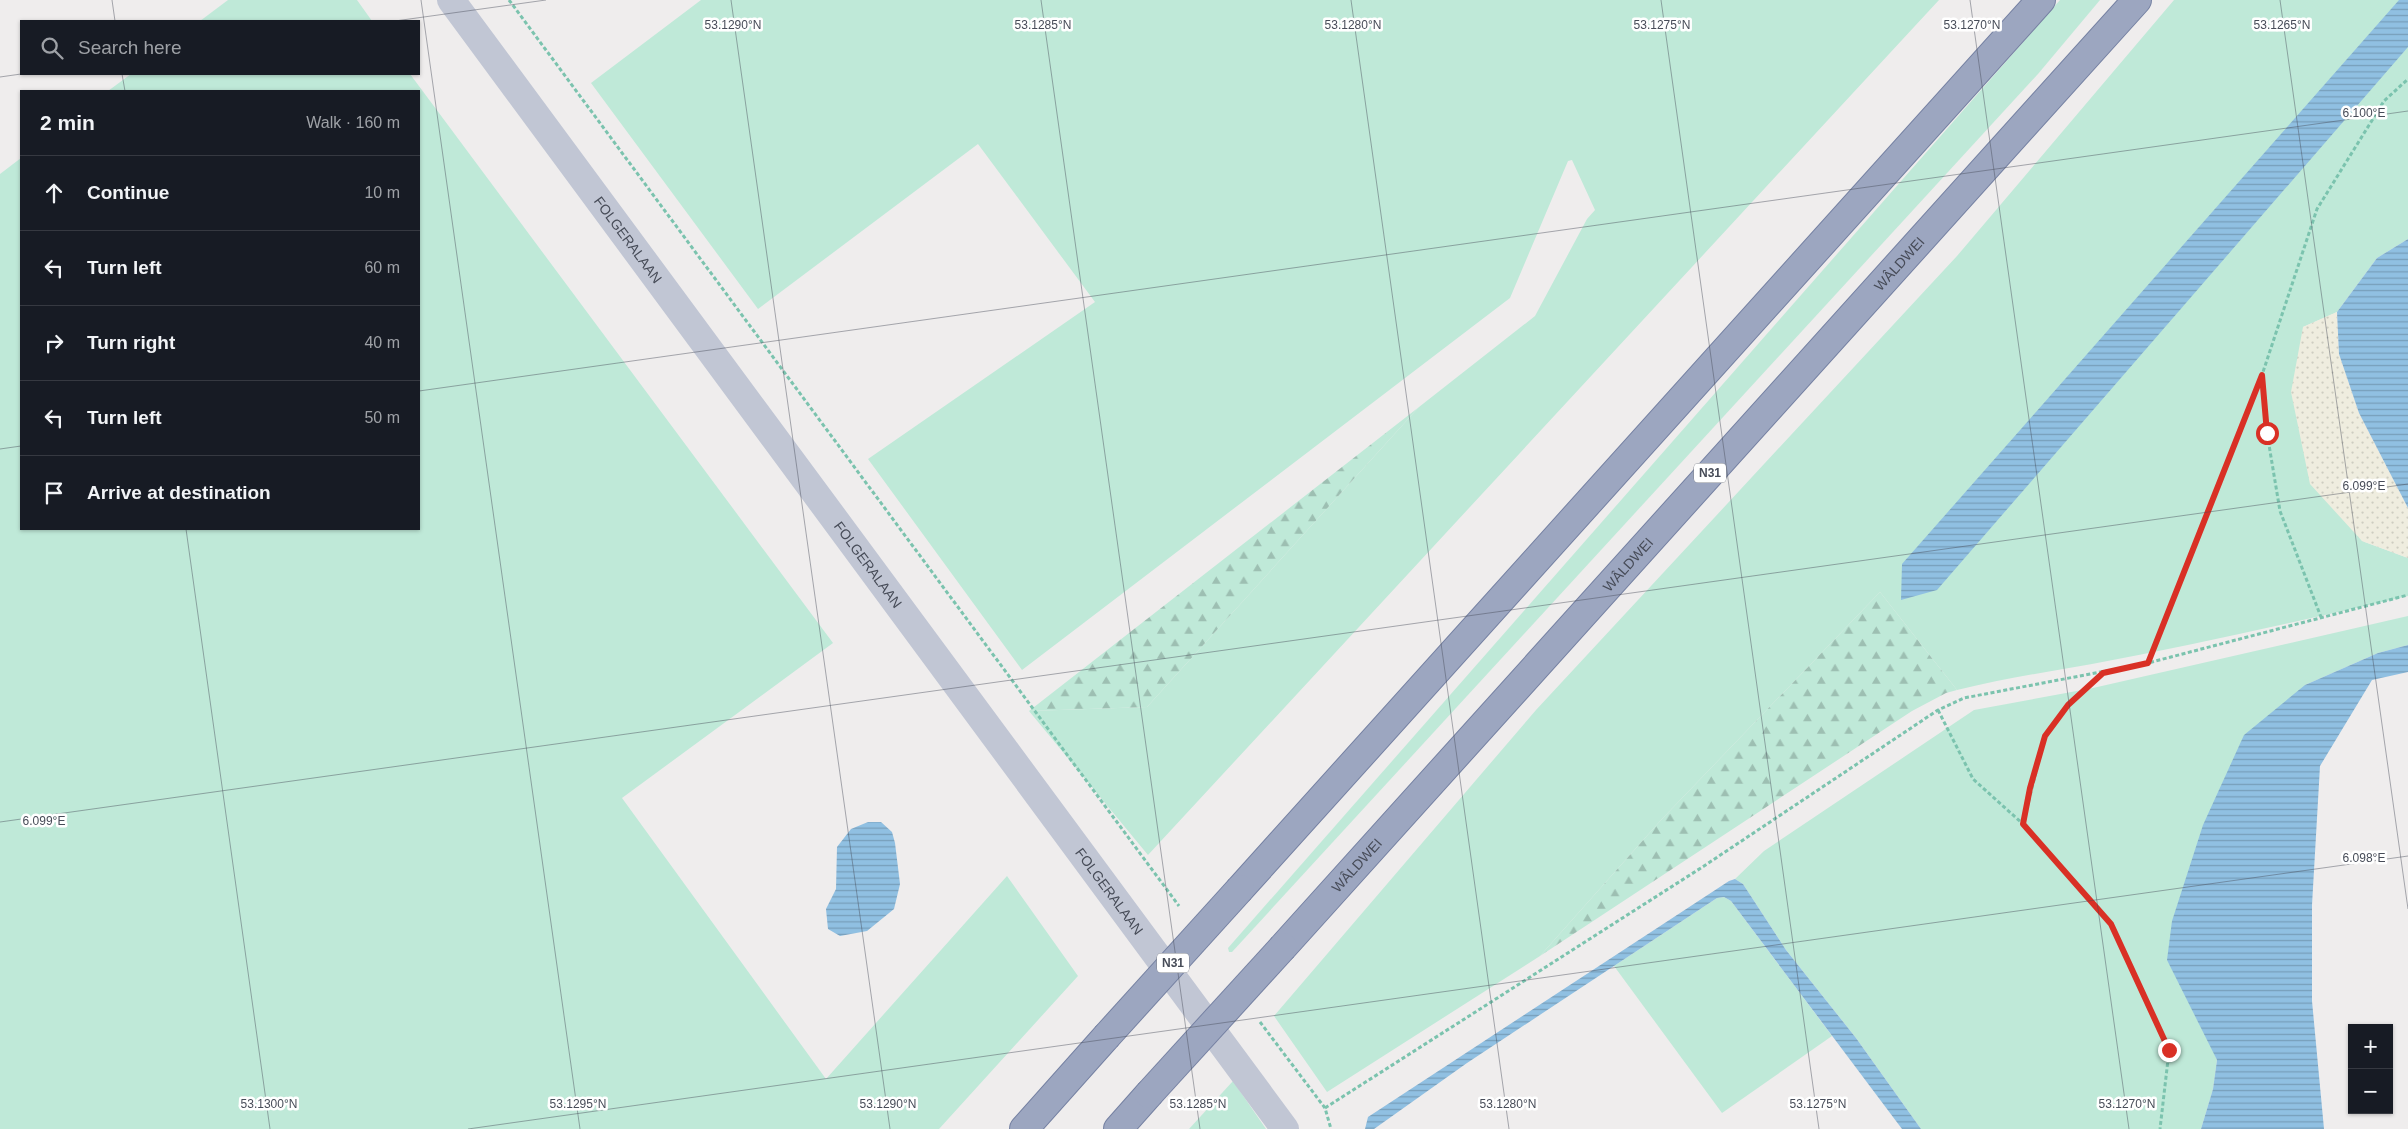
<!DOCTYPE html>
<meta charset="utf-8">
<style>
:root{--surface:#171b24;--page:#242831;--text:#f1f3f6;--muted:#9ea1a6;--line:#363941}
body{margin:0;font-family:Helvetica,sans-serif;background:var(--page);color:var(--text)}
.controls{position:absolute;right:15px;bottom:15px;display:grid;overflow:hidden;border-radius:0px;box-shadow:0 1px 4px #0004}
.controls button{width:45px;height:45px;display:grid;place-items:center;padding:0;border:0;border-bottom:1px solid var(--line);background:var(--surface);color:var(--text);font:25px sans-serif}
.stop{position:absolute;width:15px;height:15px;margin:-11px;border:4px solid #d93025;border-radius:50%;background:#fff}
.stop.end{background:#d93025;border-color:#fff;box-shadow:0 1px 5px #0008}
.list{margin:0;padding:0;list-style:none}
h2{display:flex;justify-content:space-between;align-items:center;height:65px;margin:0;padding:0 20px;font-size:21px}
h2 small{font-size:16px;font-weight:400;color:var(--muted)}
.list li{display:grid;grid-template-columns:32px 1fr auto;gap:15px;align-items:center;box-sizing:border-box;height:75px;padding:0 20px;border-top:1px solid var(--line)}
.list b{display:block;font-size:19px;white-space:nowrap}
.list em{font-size:16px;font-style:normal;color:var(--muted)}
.icon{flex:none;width:28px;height:28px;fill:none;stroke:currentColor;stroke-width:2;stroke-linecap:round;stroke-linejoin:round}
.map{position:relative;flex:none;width:2408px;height:1129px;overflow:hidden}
.search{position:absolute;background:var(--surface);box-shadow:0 1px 4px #0004;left:20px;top:20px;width:400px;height:55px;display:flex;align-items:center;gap:12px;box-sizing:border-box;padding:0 18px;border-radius:0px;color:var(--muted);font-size:19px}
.panel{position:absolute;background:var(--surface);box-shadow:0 1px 4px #0004;left:20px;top:90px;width:400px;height:440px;border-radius:0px}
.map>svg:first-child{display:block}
.green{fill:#bfe9d8}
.forest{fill:url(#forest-firs)}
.sand{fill:url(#sand-dots)}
.water{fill:url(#water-rules)}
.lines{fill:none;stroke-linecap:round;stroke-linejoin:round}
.trunk-casing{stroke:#7581a2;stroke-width:30}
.path{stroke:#7bc3ae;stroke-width:3;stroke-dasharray:4 2.5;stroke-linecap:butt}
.secondary{stroke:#c1c6d4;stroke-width:28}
.trunk{stroke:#9ca6c0;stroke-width:28}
.trunk-bridge-casing{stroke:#7581a2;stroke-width:30;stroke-linecap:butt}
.trunk-bridge{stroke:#9ca6c0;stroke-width:28}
.route{stroke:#d93025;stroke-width:6}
.ticks{fill:none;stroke:#474c58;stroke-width:1;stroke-opacity:0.45}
.labels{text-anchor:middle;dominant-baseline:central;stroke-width:5;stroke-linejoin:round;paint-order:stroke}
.shield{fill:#fff;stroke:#7e828a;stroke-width:1}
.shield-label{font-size:12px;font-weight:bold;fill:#474c58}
.street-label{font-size:14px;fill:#474c58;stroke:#fff}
.ticks-label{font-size:12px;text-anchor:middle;fill:#474c58;stroke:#fff;stroke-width:5;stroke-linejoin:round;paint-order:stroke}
</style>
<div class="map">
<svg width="2408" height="1129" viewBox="0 0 2408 1129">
<defs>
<pattern id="forest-firs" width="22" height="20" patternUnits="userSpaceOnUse" patternTransform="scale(1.25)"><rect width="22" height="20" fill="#bfe9d8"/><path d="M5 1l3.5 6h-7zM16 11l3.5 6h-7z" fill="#9dbfb2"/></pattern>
<pattern id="sand-dots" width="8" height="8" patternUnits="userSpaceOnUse" patternTransform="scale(1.25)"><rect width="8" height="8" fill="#efeddf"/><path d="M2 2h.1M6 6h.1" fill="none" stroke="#cecdc1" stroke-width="1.8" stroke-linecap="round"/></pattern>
<pattern id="water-rules" width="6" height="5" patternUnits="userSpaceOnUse" patternTransform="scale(1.25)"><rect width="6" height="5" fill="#90c0e2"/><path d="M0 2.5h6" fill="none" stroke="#779eba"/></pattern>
</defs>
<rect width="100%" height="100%" fill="#efeded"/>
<g class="green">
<polygon points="228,0 357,0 372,21 200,21"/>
<polygon points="701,0 1939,0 1148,855 1029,711 1147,707 1419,407 1535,316 1587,219 1595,210 1572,160 1568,161 1510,298 1022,670 868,459 1095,302 978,144 758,309 591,83"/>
<polygon points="2060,0 2100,0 2038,74 1232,952 1229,952 1228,948"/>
<path d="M 2174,0 L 2408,0 L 2408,239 L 2377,258 L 2337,312 L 2303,327 L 2362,541 L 2408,558 L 2408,596 C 2303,620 2198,644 2092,664 C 2046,672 2002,679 1957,690 L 1880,592 L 1661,820 L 1540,956 L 1327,1092 L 1274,1016 L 1536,710 L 1957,256 Z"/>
<polygon points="131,74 410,74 833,643 622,798 826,1079 1007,876 1078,976 939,1129 0,1129 0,174 21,158 21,529 419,529 419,91 108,91"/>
<polygon points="2408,616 2408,645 2378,653 2305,685 2208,1038 2217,1060 2213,1089 2201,1129 1921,1129 1856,1038 1786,950 1743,884 1735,879 1764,851 1974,710 2093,688"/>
<polygon points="1724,897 1731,901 1832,1036 1722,1113 1614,966 1717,898"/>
<polygon points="1233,1081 1266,1129 1189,1129"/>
</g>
<g class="forest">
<polygon points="1419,407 1147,707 1029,711"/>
<polygon points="1880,592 1957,690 1946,693 1912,711 1540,956 1661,820"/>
</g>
<polygon class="sand" points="2337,312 2339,354 2359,413 2408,508 2408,558 2362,541 2310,484 2291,392 2303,327"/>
<g class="water">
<polygon points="2399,0 2408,0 2408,47 1937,590 1901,600 1902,564"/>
<polygon points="2408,239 2408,508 2359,413 2339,354 2337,312 2377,258"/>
<polygon points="2408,645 2408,672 2372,680 2320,766 2312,905 2312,1001 2324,1129 2201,1129 2213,1089 2217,1060 2167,960 2172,921 2203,825 2244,735 2305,685 2378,653"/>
<polygon points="868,822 881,822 892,832 895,843 900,884 894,909 867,931 840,936 828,929 826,909 836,889 837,847 851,829"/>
<polygon points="1735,879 1743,884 1786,950 1856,1038 1921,1129 1902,1129 1731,901 1724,897 1717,898 1467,1063 1374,1129 1365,1129 1368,1117 1729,881"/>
</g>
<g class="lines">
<g class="trunk-casing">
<g id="trunk">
<polyline points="1240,889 2041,0"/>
<path id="s2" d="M 1283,947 L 2137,0"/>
<polyline points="1024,1129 1106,1037"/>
<polyline points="1118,1129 1149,1094"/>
</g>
</g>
<g class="path">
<polyline points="509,0 1179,906"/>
<polyline points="2262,376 2267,433 2280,511 2321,617"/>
<polyline points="2149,662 2262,375 2317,209 2384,101 2408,79"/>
<polyline points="2103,673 2068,705 2045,736 2023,824 2111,924 2169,1051 2160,1129"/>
<polyline points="1938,710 1973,779 2023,824"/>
<polyline points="1260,1022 1325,1108 1331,1129"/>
<polyline points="1325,1108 1704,866 1938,710 1964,698 2148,663 2408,595"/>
</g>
<path class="secondary" id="s1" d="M 451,0 L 1285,1129"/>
<use href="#trunk" class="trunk"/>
<g class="trunk-bridge-casing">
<g id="trunk-bridge">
<polyline points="1106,1037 1240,889"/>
<polyline points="1149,1094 1283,947"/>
</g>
</g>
<use href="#trunk-bridge" class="trunk-bridge"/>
</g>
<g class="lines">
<polyline class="route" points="2169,1050 2111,924 2023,824 2030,788 2045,736 2068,705 2103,673 2148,663 2262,375 2267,433"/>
</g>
<path class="ticks" d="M 112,0 L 115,21M 421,0 L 580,1129M 731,0 L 890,1129M 1041,0 L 1200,1129M 1351,0 L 1509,1129M 1661,0 L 1819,1129M 1970,0 L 2129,1129M 2280,0 L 2408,909M 395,21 L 546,0M 122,74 L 125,91M 0,77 L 21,74M 419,391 L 2408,111M 0,449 L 21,446M 186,529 L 270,1129M 0,822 L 2408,484M 468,1129 L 2408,856"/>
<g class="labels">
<g class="shield">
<rect x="1694" y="463.5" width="32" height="19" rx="4"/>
<rect x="1157" y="953.5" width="32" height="19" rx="4"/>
</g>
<g class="shield-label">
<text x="1710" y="473">N31</text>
<text x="1173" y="963">N31</text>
</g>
<g class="street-label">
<text stroke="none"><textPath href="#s1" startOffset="298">FOLGERALAAN</textPath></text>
<text stroke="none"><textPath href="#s2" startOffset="920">WÂLDWEI</textPath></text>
<text stroke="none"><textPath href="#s1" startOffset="702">FOLGERALAAN</textPath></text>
<text stroke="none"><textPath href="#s2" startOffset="515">WÂLDWEI</textPath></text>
<text stroke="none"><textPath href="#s2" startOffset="110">WÂLDWEI</textPath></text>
<text stroke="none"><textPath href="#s1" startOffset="1108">FOLGERALAAN</textPath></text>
</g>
</g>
<g class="ticks-label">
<text x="733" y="29">53.1290°N</text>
<text x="1043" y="29">53.1285°N</text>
<text x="1353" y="29">53.1280°N</text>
<text x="1662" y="29">53.1275°N</text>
<text x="1972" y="29">53.1270°N</text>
<text x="2282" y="29">53.1265°N</text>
<text x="2364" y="117">6.100°E</text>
<text x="2364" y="490">6.099°E</text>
<text x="44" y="825">6.099°E</text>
<text x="2364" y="862">6.098°E</text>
<text x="269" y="1108">53.1300°N</text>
<text x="578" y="1108">53.1295°N</text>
<text x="888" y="1108">53.1290°N</text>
<text x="1198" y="1108">53.1285°N</text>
<text x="1508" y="1108">53.1280°N</text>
<text x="1818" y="1108">53.1275°N</text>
<text x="2127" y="1108">53.1270°N</text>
</g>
</svg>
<div class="controls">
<button>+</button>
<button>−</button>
</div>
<div class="stop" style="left:2267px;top:433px"></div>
<div class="stop end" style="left:2169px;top:1050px"></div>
<div class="search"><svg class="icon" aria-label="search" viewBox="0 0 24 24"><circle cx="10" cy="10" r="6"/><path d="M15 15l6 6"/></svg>Search here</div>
<section class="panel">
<h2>2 min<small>Walk · 160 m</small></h2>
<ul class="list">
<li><svg class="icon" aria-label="ahead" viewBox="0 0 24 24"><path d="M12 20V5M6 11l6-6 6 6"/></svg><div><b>Continue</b></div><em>10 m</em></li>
<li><svg class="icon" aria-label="left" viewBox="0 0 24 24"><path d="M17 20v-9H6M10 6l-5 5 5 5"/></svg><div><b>Turn left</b></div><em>60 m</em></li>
<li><svg class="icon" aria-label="right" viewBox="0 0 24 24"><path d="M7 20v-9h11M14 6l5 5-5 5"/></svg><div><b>Turn right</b></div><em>40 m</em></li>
<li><svg class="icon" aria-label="left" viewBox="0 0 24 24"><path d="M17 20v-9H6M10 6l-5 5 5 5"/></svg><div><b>Turn left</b></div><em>50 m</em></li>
<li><svg class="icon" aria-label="arrive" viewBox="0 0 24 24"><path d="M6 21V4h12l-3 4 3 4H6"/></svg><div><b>Arrive at destination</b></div></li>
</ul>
</section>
</div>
